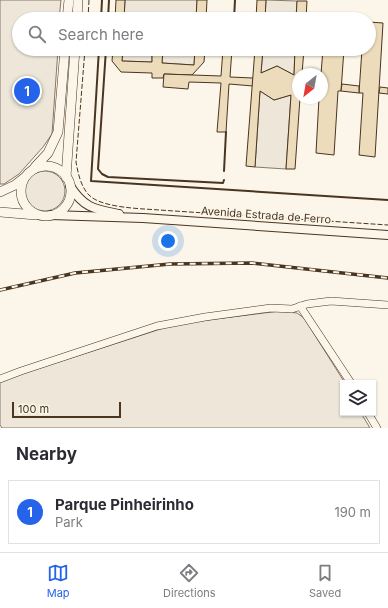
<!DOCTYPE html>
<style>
:root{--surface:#fff;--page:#f7f7f7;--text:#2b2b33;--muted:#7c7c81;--line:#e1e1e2;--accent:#2563eb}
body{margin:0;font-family:Inter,sans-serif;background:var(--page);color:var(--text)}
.controls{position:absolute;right:12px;bottom:12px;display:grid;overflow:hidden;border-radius:0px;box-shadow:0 1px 3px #0004}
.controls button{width:36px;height:36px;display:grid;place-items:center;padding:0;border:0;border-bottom:1px solid var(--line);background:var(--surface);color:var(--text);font:20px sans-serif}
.compass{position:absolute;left:292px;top:68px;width:36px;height:36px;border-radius:50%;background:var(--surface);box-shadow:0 1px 3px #0004;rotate:211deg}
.scale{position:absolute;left:12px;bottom:10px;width:109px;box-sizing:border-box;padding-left:4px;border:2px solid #4a3520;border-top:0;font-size:11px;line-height:14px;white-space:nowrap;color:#4a3520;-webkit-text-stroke:3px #fbf6e9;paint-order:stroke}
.you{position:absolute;left:168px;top:241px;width:14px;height:14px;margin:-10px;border:3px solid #fff;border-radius:50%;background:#1a73e8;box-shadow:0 0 0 6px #1a73e833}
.badge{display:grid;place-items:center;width:26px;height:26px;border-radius:50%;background:var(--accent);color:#fff;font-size:13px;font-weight:700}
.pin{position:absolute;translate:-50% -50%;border:2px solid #fff;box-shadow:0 1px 4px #0006}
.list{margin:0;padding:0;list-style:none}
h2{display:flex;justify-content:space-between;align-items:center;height:52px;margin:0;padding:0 16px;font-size:17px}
h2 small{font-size:13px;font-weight:400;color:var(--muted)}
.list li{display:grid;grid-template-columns:26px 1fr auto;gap:12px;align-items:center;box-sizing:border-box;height:64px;margin:0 8px 8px;padding:0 8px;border:1px solid var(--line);border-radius:0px}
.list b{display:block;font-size:15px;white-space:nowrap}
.list p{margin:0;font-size:13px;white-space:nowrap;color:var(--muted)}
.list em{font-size:13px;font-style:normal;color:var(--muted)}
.icon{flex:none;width:22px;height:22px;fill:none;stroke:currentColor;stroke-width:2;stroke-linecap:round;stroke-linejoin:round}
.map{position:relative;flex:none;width:388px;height:428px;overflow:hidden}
.search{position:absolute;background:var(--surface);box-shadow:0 1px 3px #0004;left:12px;right:12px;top:12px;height:44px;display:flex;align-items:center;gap:10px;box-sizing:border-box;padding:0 14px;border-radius:22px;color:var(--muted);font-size:15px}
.sheet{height:124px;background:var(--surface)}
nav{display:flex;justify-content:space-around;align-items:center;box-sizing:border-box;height:56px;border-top:1px solid var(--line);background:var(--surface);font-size:11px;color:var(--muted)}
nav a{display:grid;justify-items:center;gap:2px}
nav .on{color:var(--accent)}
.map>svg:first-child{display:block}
.green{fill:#ede6d9;stroke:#887966}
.building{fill:#ecdcbc;stroke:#4a3520}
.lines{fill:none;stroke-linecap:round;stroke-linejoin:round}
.minor-casing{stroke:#4a3520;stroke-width:8}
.tertiary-casing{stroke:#4a3520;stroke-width:10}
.secondary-casing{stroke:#4a3520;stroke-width:10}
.minor{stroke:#fbf6e9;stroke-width:7}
.tertiary{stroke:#fbf6e9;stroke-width:8}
.secondary{stroke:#fbf6e9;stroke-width:9}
.rail-casing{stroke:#4a3520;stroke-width:3.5}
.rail{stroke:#fbf6e9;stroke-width:2;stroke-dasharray:6;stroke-linecap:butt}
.fence{stroke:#4a3520;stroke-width:1;stroke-dasharray:5 2;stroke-linecap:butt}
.wall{stroke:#4a3520;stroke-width:2}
.labels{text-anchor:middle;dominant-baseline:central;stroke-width:3;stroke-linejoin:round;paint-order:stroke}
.street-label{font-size:11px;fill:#4a3520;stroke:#fbf6e9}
</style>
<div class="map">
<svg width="388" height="428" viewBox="0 0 388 428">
<rect width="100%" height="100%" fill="#fbf6e9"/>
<g class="green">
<polygon points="0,0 61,0 59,19 19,19 19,49 58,49 52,134 43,147 19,174 4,184 0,184"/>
<polygon points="125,0 197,0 196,19 166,19 158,17 155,19 124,19"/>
<polygon points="266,0 297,1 296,19 265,19"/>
<polygon points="123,49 152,49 152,62 122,61"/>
<polygon points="163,49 195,49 194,65 162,63"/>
<polygon points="263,49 295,49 294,75 277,66 261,73"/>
<polygon points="260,91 274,100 291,95 286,169 255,167"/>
<circle cx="45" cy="191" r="20"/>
<polygon points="280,311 297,313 304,318 345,383 343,383 343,413 361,413 370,428 2,428 0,425 0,382 21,374 176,324"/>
</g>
<g class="building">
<polygon points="116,0 125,0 124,19 115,19"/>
<polygon points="197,0 207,0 206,19 196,19"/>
<polygon points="257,0 266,0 265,19 256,19"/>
<polygon points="297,1 307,1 306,19 296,19"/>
<polygon points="369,22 383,23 375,157 359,155 363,93 359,93 362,49 369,49"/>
<polygon points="113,49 123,49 122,61 152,62 152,49 163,49 162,63 194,65 195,49 205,49 204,62 192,75 164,74 163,78 152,78 152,73 121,72 112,61"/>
<polygon points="223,49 232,49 230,77 253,78 253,86 229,84 226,132 217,132 221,83 189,82 188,89 163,87 164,74 221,76"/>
<polygon points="255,49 263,49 261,73 277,66 294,75 295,49 304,49 302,74 298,74 298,98 300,98 295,169 286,169 291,95 274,100 260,91 255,167 246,166"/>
<polygon points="323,49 344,49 341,91 338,91 334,155 316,153 319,98 322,98 322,74 321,74"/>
<polygon points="342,84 359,86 359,93 341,91"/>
<polygon points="380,87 388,88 388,94 379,93"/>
</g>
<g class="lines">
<g class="minor-casing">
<g id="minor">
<polyline points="300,306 351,383"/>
<polyline points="0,379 21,371 157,326 205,317 271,308 292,309 307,304 331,301 388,305"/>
<polyline points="368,413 377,428"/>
</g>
</g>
<g class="tertiary-casing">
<g id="tertiary">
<path d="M 70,186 C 84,208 94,209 119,214"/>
<polyline points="51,215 143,218 388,235"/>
</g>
</g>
<g class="secondary-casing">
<g id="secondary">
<polyline points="67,19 69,0"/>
<polyline points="77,19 78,0"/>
<circle cx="46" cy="191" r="25"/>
<polyline points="35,167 48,153 58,132 65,49"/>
<polyline points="66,177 75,49"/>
<polyline points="0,192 15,185 24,178"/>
<polyline points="0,212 36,215"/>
</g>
</g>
<use href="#minor" class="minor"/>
<use href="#tertiary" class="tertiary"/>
<use href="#secondary" class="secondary"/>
<g class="rail-casing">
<polyline id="rail" points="0,290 75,273 170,264 252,263 388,278"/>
</g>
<use href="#rail" class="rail"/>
<g class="fence">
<polyline points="88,19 89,0"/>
<path d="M 85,49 L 76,162 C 78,173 81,188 90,196 C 101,206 130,208 144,209 L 388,225"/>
</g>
<g class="wall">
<polyline points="101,19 102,0"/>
<polyline points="108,19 109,0"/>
<polyline points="234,19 235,0"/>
<polyline points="99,49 91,181 388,200"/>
<polyline points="106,49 98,169 102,174 108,177 223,183 224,180"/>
<polyline points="224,171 226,132"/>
</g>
</g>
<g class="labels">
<g class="street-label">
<text transform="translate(266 215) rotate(4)">Avenida Estrada de Ferro</text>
</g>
</g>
</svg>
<div class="controls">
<button><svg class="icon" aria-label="layers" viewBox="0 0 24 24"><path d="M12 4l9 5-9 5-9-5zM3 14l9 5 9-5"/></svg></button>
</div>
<svg class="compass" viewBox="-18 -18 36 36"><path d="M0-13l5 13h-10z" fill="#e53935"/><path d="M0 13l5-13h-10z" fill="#7c7c81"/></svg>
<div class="scale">100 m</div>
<div class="you"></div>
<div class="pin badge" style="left:27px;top:91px">1</div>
<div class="search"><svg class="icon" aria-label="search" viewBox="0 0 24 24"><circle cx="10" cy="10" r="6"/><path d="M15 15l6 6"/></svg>Search here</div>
</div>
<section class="sheet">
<h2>Nearby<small></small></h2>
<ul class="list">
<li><span class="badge">1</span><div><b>Parque Pinheirinho</b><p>Park</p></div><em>190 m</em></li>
</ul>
</section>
<nav>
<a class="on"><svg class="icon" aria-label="map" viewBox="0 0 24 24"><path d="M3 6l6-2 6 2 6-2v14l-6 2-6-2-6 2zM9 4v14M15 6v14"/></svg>Map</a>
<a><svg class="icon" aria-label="directions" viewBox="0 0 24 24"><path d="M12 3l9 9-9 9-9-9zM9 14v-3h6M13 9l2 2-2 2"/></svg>Directions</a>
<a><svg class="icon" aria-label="saved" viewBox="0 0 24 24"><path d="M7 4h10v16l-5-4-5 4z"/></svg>Saved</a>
</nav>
